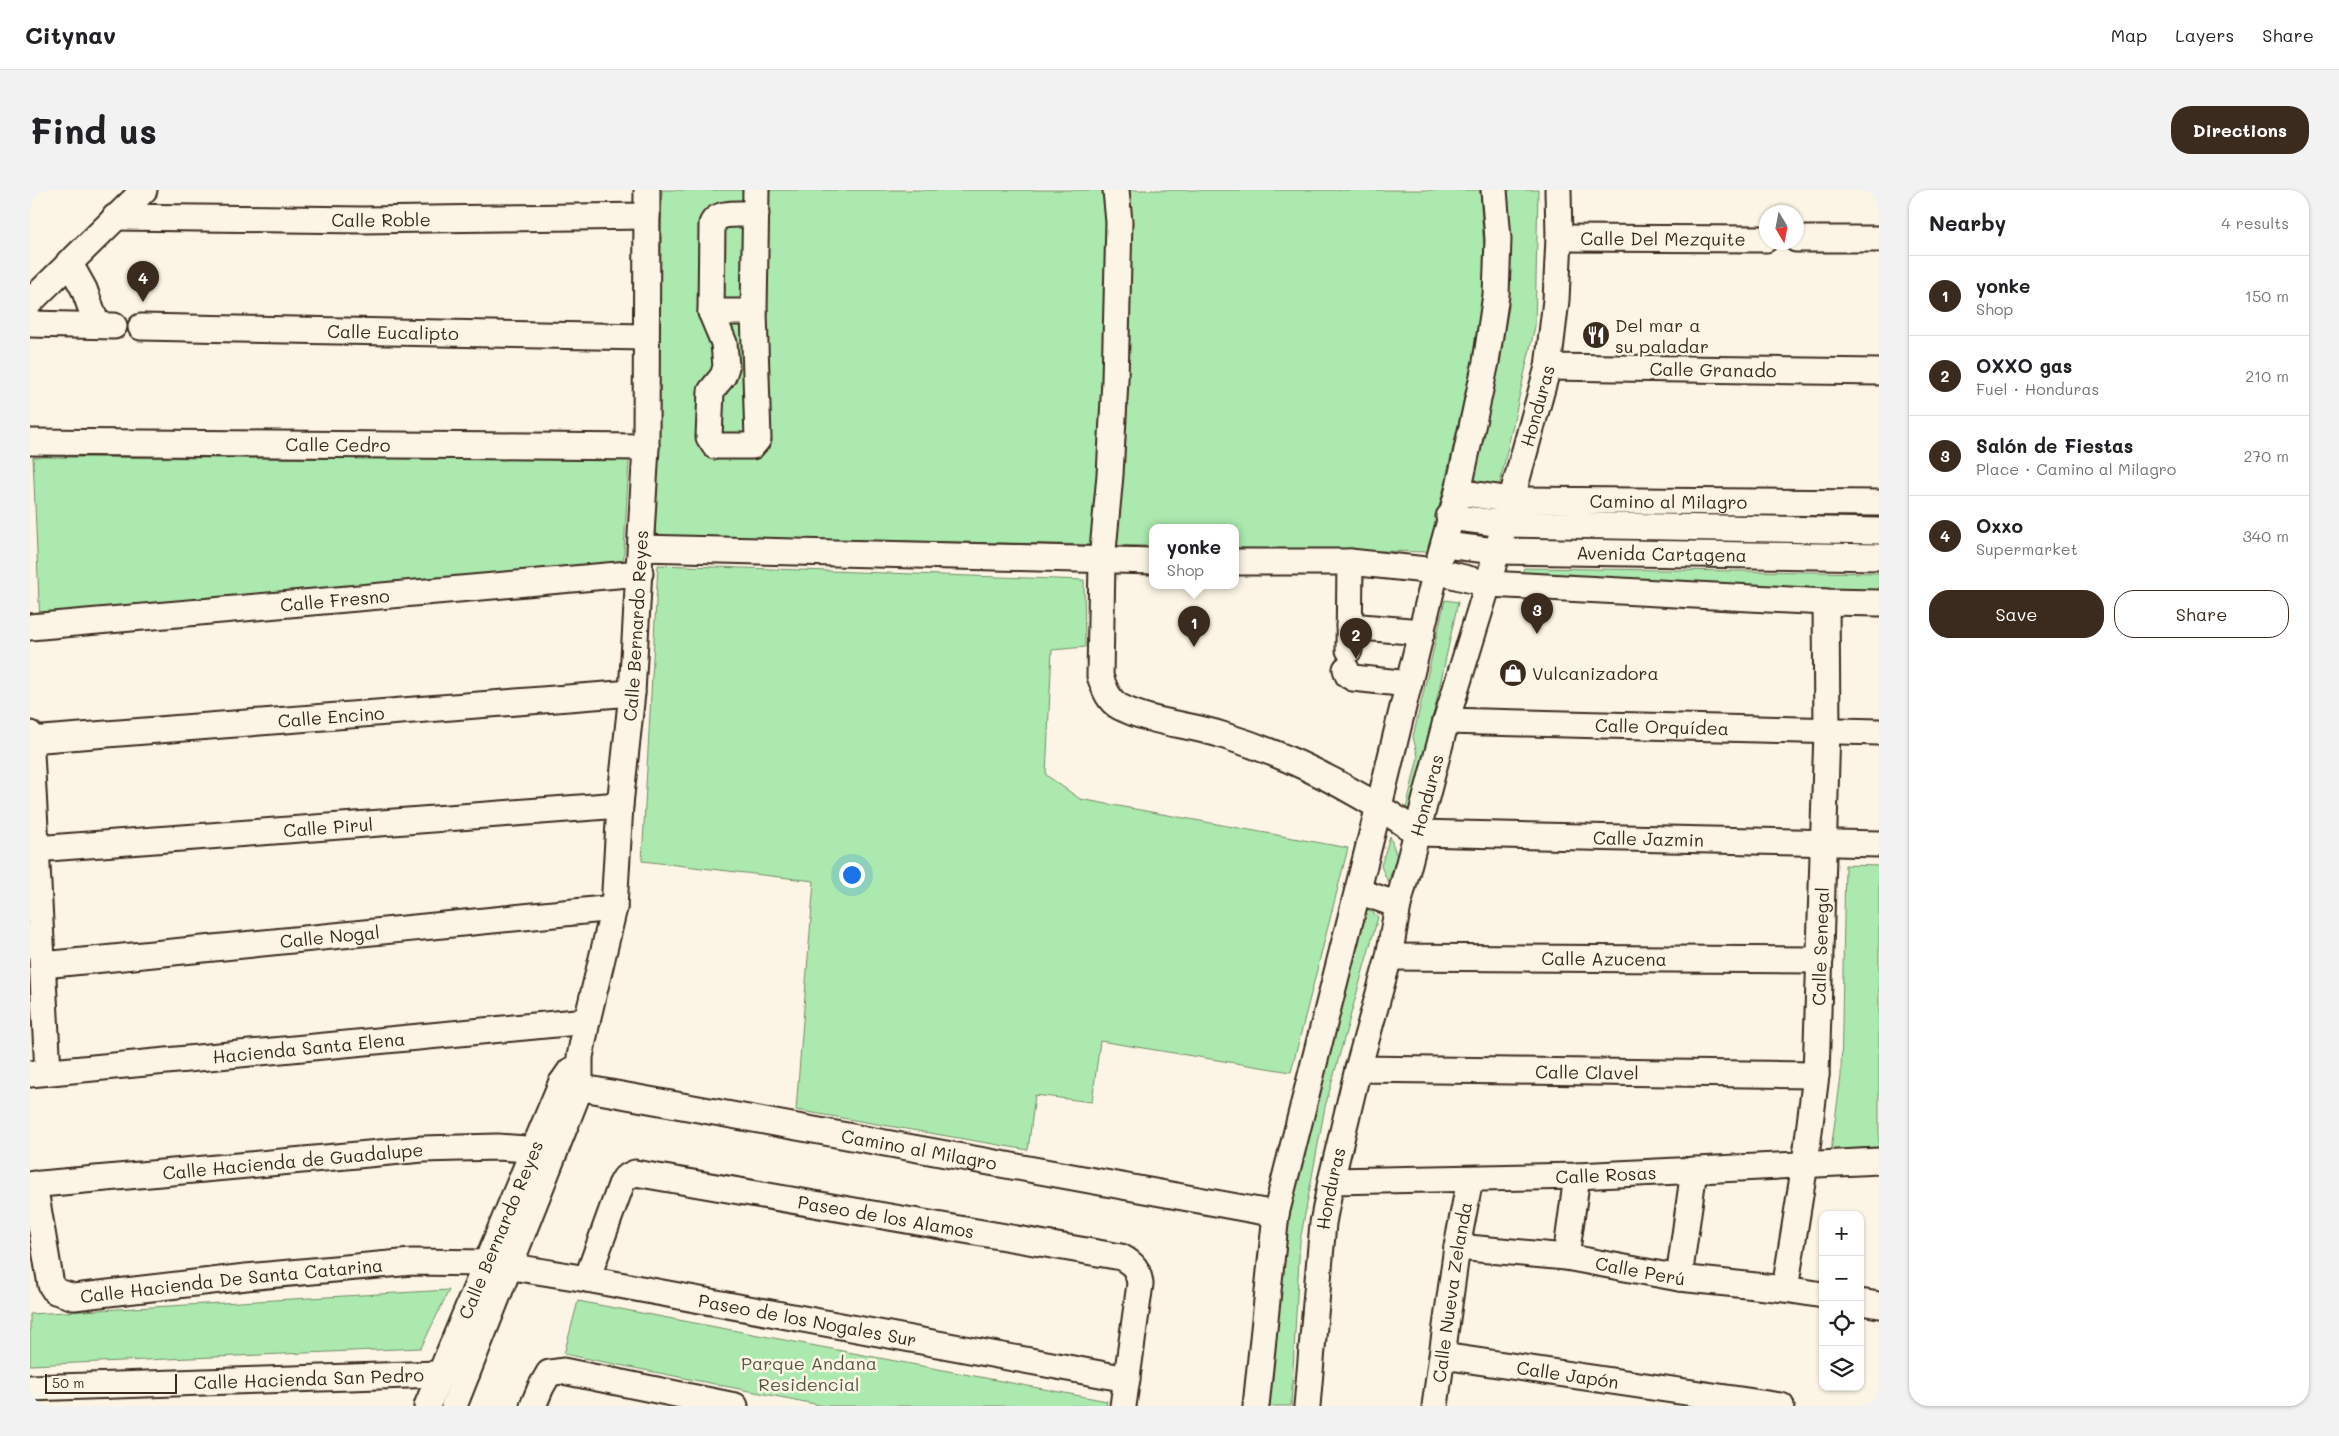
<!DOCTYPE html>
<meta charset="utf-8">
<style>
:root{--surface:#fff;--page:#f2f2f2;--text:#202124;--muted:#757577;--line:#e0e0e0;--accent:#3b2a1e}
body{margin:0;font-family:Mali,sans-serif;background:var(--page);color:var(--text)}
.controls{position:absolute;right:15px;bottom:15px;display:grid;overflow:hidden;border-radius:10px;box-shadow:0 1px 4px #0004}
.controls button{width:45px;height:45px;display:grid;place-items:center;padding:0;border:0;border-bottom:1px solid var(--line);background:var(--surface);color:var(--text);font:25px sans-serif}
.compass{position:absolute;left:1729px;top:15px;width:45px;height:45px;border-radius:50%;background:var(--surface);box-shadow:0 1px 4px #0004;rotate:170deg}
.scale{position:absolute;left:15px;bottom:12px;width:132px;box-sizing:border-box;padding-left:5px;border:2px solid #3b2a1e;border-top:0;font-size:14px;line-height:18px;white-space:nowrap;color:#3b2a1e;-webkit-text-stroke:4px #fcf5e5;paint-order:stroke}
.you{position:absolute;left:821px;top:684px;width:18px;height:18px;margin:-12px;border:4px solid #fff;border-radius:50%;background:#1a73e8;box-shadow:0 0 0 8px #1a73e833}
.badge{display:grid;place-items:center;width:32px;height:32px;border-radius:50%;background:var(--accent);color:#fff;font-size:16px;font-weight:700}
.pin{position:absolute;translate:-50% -41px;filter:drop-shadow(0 1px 2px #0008)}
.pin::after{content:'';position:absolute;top:26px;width:18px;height:15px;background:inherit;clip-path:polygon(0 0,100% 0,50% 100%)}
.popup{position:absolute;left:1119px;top:334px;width:90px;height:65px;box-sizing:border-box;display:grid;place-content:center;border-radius:10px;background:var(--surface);filter:drop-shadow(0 1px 4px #0005);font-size:16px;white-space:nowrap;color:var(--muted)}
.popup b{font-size:19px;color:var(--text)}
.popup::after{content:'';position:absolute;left:50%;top:100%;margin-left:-10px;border:10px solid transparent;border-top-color:var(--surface)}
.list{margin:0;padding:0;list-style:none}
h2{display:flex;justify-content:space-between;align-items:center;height:65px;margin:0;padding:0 20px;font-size:21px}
h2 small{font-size:16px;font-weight:400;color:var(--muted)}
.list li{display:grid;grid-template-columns:32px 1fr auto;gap:15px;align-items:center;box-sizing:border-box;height:80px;padding:0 20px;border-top:1px solid var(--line)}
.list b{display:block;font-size:19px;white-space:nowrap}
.list p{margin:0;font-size:16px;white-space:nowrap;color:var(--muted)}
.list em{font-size:16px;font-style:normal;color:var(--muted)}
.actions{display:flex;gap:10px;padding:15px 20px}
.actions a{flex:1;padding:11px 0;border:1px solid var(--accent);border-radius:20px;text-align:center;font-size:18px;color:var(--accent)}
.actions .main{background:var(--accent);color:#fff}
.icon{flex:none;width:28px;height:28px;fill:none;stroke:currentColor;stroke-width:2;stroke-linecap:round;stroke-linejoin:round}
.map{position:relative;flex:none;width:1849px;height:1216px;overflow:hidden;border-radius:20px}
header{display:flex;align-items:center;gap:30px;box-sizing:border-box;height:70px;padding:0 25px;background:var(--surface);border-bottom:1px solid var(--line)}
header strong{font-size:24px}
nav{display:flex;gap:28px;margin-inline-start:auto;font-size:18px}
.intro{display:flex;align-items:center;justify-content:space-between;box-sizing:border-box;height:120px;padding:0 30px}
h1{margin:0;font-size:35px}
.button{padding:12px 22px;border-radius:20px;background:var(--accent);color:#fff;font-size:18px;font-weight:700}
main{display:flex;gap:30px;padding:0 30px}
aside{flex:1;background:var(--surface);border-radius:20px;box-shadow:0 1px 4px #0004}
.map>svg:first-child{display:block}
.green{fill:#ace9af;stroke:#748a66}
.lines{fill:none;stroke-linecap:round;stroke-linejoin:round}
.minor-casing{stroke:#3b2a1e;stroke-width:29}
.minor{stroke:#fcf5e5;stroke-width:25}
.labels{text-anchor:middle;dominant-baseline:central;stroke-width:5;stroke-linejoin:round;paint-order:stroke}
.street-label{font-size:18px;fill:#3b2a1e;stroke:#fcf5e5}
.poi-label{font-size:18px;fill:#3b2a1e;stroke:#fcf5e5;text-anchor:start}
.park-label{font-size:18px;fill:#575a42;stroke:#fcf5e5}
</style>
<header>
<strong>Citynav</strong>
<nav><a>Map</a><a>Layers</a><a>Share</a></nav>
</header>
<div class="intro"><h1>Find us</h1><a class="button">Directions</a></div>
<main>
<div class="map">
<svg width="1849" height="1216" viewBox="0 0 1849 1216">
<rect width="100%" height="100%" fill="#fcf5e5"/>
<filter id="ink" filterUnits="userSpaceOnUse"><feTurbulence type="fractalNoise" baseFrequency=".02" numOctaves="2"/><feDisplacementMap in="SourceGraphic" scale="10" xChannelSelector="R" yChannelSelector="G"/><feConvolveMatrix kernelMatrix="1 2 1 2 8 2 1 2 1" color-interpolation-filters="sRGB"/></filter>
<g filter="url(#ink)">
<g class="green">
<polygon points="632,0 1450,0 1457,107 1399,362 1205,358 1205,338 1123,338 1123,356 625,346"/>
<polygon points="1473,0 1508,0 1505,136 1467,306 1443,299 1479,117"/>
<polygon points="3,267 599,270 593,380 10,435"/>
<polygon points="628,375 1054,390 1055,457 1022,460 1016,585 1050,609 1318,658 1261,882 1070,851 1062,912 1005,905 998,960 766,920 784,691 612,671"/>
<polygon points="1494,378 1849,383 1849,401 1486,395"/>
<polygon points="1415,410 1428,412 1382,624 1375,623 1388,567 1383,547"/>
<polygon points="1360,646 1367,667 1358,692 1351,676"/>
<polygon points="1815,675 1849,676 1849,957 1801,960 1811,886"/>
<polygon points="1336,717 1348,727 1295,917 1270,1051 1261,1216 1238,1216 1258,1031 1275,938"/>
<polygon points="419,1100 391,1158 0,1175 0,1124"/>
<polygon points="548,1111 1077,1211 1076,1216 795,1216 534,1164"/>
</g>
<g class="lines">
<g class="minor-casing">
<g id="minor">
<path id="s1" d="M 1086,0 L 1089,32 L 1085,190 L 1080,285 L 1072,371 L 1070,486 C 1074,497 1078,511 1090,517 C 1122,533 1158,534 1192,545 C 1262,566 1328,601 1388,643 L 1849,654"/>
<path d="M 726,24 C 713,25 688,20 682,34 L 681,122 L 694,153 L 696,177 L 693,186 L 681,201 L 679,247 L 685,256 L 722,256 L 728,249 L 724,122 L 726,0"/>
<path id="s2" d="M 85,27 L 333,30 L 617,26"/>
<path id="s3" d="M 1529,48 L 1736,49"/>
<polyline points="1766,49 1849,49"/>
<polyline points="39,72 54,99 67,135"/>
<polyline points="0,112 114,0"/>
<polyline points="681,122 724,122"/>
<polyline points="0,134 84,136"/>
<path id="s4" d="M 111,137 L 615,147"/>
<path id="s5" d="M 1518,177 L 1849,182"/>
<path id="s6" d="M 0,252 L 616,257"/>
<path id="s7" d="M 1428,302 L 1481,310 L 1849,313"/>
<polyline points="1419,327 1474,334 1849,341"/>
<path id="s8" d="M 1414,355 L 1466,361 L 1849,367"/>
<polyline points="611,358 1123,371"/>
<polyline points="1205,372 1320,372 1406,381 1458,394 1796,412 1849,413"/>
<polyline points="1319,436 1392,442"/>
<path id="s9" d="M 0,437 L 610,383"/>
<polyline points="1319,460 1320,372"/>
<polyline points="1316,479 1318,485 1323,488 1379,494"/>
<path id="s10" d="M 1416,531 L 1849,542"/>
<polyline points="0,544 18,882"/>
<path id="s11" d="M 0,550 L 602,503"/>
<path id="s12" d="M 5,659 L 590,615"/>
<polyline points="1328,701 1368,715"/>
<path id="s13" d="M 1359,767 L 1790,770"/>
<path id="s14" d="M 13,775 L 584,718"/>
<path id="s15" d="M 1328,879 L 1786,885"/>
<path id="s16" d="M 0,884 L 557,831"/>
<path id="s17" d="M 531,894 L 1246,1024"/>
<path id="s18" d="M 1301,991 L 1547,986 L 1849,971"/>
<path id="s19" d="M 4,994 L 21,1095 L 25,1101 L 44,1107 L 216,1087 L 382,1072 L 458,1073 L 557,1089 L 1097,1189"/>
<path id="s20" d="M 0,995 L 393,959 L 467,957 L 525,961"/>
<path id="s21" d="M 1427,1057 L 1536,1067 L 1649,1088 L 1755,1099 L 1793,1105"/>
<polyline points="1536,1067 1547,986"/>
<polyline points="1649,1088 1664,980"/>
<path id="s22" d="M 557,1089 L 591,995 L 595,988 L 605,983 L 1091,1067 C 1104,1074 1108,1079 1110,1094 L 1093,1216"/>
<path id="s23" d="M 1755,1099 L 1775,974 L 1786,885 L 1797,541 L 1796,412"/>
<polyline points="1830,1112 1849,1115"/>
<path id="s24" d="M 1413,1166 L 1751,1216"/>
<path id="s25" d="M 0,1198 L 437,1183"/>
<path id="s26" d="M 397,1216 L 531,894 L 540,881"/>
<path id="s27" d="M 424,1216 L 550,898 L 550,867 L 557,831 L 584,718 L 590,615 L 602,503 L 616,257 L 617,0"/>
<polyline points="503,1216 511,1197 519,1183 533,1181 705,1216"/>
<polyline points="1226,1216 1246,1024 1349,616 1406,381 1428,302 1456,172 1466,105 1468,49 1464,0"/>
<path id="s28" d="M 1277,1216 L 1293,1033 L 1301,991 L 1328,879 L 1359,767 L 1368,715 L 1416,531 L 1458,394 L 1518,177 L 1526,110 L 1529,48 L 1528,0"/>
<path id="s29" d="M 1405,1216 L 1427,1057 L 1440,989"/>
</g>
</g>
<use href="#minor" class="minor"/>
</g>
</g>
<defs>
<g id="restaurant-disc" transform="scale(1.4375)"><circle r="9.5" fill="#3b2a1e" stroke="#fcf5e5"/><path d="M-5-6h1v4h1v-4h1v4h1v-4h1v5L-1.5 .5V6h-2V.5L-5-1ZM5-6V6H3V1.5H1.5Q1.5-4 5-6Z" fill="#fff"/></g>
<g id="shop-disc" transform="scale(1.4375)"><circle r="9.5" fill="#3b2a1e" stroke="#fcf5e5"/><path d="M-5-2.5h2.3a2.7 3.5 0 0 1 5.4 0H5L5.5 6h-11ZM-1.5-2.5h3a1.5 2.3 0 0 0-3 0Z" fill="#fff"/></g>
</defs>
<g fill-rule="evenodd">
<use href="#restaurant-disc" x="1566" y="145"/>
<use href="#shop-disc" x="1483" y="483"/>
</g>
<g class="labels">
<g class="street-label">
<text stroke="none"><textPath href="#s2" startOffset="266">Calle Roble</textPath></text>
<text stroke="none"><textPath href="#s3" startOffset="104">Calle Del Mezquite</textPath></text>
<text stroke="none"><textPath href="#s4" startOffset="252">Calle Eucalipto</textPath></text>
<text stroke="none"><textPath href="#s5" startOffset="165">Calle Granado</textPath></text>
<text stroke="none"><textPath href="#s28" startOffset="1029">Honduras</textPath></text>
<text stroke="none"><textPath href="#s6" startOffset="308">Calle Cedro</textPath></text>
<text stroke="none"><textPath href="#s7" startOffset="211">Camino al Milagro</textPath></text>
<text stroke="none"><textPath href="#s8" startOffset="218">Avenida Cartagena</textPath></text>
<text stroke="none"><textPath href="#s9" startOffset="306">Calle Fresno</textPath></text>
<text stroke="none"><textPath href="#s27" startOffset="809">Calle Bernardo Reyes</textPath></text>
<text stroke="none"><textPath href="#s11" startOffset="302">Calle Encino</textPath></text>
<text stroke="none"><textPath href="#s10" startOffset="216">Calle Orquídea</textPath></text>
<text stroke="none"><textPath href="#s28" startOffset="624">Honduras</textPath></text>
<text stroke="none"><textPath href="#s12" startOffset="294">Calle Pirul</textPath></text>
<text stroke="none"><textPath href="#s1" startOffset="1081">Calle Jazmin</textPath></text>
<text stroke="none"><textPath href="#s14" startOffset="288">Calle Nogal</textPath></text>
<text stroke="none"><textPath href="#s23" startOffset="345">Calle Senegal</textPath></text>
<text stroke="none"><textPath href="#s13" startOffset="215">Calle Azucena</textPath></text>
<text stroke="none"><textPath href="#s16" startOffset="280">Hacienda Santa Elena</textPath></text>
<text stroke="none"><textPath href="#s15" startOffset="229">Calle Clavel</textPath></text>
<text stroke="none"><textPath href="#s17" startOffset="364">Camino al Milagro</textPath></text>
<text stroke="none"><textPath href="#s20" startOffset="264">Calle Hacienda de Guadalupe</textPath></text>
<text stroke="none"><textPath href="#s18" startOffset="275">Calle Rosas</textPath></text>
<text stroke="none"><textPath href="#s28" startOffset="219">Honduras</textPath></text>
<text stroke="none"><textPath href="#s22" startOffset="374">Paseo de los Alamos</textPath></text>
<text stroke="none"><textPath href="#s26" startOffset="191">Calle Bernardo Reyes</textPath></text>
<text stroke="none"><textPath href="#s21" startOffset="185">Calle Perú</textPath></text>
<text stroke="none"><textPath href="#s19" startOffset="288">Calle Hacienda De Santa Catarina</textPath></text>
<text stroke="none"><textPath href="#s29" startOffset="115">Calle Nueva Zelanda</textPath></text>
<text stroke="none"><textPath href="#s19" startOffset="870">Paseo de los Nogales Sur</textPath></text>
<text stroke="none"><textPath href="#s24" startOffset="126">Calle Japón</textPath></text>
<text stroke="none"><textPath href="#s25" startOffset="279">Calle Hacienda San Pedro</textPath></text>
</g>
<g class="poi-label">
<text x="1585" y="135">Del mar a<tspan x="1585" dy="21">su paladar</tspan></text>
<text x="1502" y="483">Vulcanizadora</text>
</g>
<g class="park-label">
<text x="779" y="1173">Parque Andana<tspan x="779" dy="21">Residencial</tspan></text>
</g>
</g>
</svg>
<div class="controls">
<button>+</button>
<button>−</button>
<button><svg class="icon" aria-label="locate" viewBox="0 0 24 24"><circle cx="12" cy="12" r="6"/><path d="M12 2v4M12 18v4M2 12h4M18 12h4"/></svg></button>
<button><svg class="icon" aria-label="layers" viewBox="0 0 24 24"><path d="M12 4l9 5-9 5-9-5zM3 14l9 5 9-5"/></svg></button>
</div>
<svg class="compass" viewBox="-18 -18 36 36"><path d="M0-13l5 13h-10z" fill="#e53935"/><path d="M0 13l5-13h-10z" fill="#757577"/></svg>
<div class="scale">50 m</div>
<div class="you"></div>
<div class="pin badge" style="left:1164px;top:457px">1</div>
<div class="popup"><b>yonke</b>Shop</div>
<div class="pin badge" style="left:1326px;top:469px">2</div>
<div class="pin badge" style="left:1507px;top:444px">3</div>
<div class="pin badge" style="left:113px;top:112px">4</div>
</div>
<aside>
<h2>Nearby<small>4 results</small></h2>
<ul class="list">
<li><span class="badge">1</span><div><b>yonke</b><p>Shop</p></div><em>150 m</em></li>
<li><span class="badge">2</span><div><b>OXXO gas</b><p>Fuel · Honduras</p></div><em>210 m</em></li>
<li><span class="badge">3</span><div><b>Salón de Fiestas</b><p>Place · Camino al Milagro</p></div><em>270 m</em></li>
<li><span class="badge">4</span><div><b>Oxxo</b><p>Supermarket</p></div><em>340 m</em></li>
</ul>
<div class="actions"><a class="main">Save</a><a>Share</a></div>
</aside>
</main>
